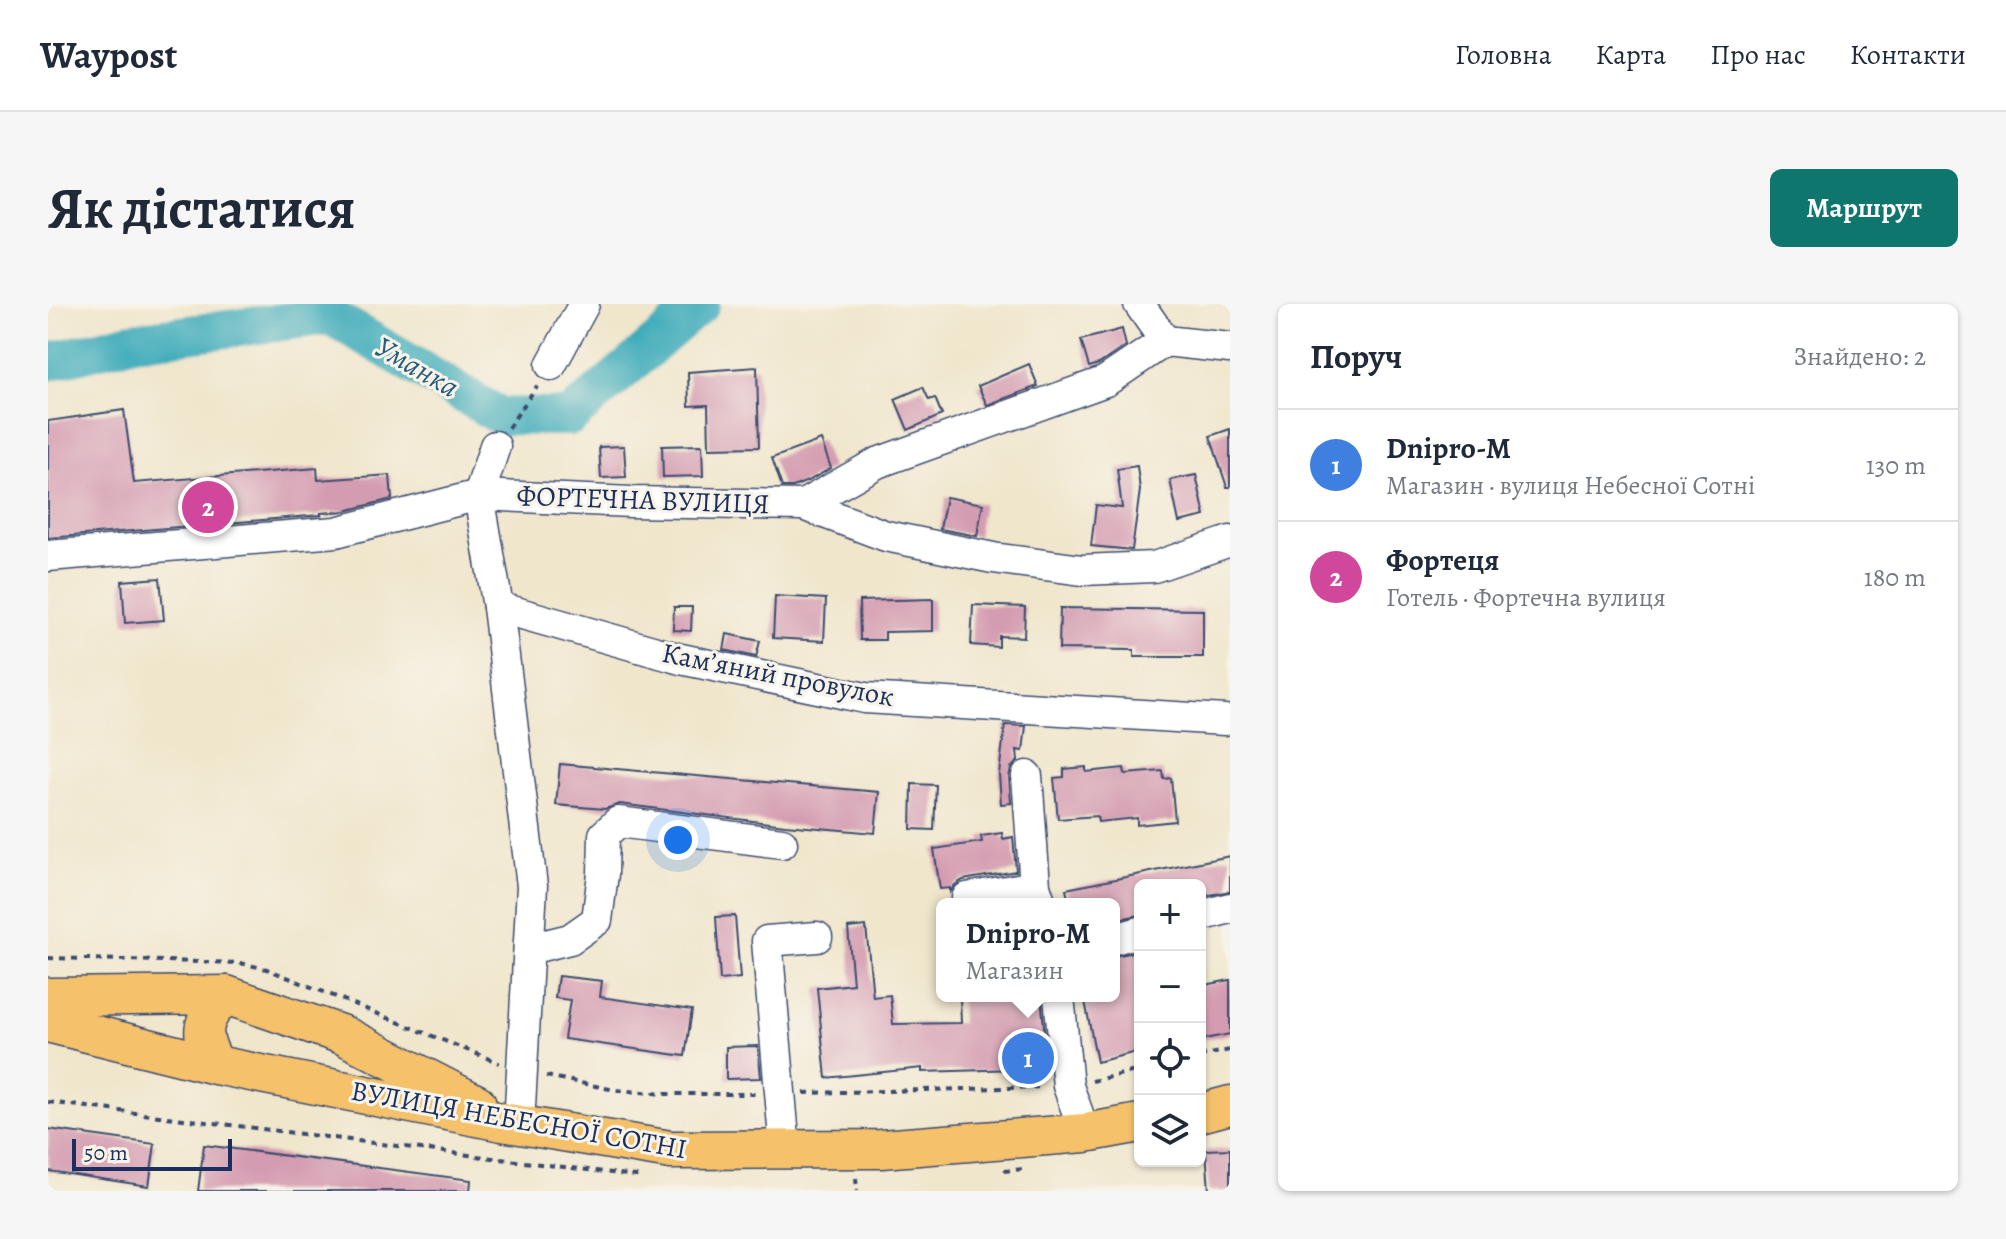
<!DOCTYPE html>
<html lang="uk">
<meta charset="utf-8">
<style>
:root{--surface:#fff;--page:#f6f6f7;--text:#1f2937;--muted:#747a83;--line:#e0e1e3;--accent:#0f766e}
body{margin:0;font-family:Alegreya,serif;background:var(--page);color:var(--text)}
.controls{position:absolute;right:24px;bottom:24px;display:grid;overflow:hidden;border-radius:12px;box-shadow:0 2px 6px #0004}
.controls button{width:72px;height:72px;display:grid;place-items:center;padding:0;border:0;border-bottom:2px solid var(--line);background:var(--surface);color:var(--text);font:40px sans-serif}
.scale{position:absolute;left:24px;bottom:20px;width:160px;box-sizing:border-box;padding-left:8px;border:4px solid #1b2f5e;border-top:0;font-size:22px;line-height:28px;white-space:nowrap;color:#1b2f5e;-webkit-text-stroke:6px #f7f3e8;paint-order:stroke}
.you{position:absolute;left:630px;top:536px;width:28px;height:28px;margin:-20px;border:6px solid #fff;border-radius:50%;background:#1a73e8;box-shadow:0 0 0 12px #1a73e833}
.badge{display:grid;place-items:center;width:52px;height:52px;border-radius:50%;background:var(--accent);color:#fff;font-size:26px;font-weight:700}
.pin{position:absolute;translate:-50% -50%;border:4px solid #fff;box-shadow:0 2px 8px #0006}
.popup{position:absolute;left:888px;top:594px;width:184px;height:104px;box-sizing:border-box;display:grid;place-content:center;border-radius:12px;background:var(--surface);filter:drop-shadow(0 2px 6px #0005);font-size:26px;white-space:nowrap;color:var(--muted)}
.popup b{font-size:30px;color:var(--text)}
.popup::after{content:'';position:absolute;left:50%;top:100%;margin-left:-16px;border:16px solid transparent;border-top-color:var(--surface)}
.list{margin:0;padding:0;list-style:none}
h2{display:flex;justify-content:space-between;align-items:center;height:104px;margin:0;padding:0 32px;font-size:34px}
h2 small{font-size:26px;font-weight:400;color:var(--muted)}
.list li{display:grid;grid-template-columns:52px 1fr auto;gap:24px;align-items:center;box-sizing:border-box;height:112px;padding:0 32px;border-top:2px solid var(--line)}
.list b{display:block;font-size:30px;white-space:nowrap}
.list p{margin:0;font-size:26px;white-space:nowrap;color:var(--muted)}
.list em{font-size:26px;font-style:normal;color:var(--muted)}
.icon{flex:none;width:44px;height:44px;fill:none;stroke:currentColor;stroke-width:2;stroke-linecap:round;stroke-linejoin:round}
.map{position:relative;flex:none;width:1182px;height:887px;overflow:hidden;border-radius:12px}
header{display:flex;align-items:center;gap:48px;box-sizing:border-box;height:112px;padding:0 40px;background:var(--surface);border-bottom:2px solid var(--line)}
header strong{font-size:38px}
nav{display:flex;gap:44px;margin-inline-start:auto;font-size:28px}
.intro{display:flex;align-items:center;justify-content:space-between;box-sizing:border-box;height:192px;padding:0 48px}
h1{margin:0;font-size:56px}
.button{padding:20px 36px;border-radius:12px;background:var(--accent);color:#fff;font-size:28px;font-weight:700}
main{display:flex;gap:48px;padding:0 48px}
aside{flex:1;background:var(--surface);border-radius:12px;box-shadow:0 2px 6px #0004}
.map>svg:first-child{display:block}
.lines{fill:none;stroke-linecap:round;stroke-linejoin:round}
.river{stroke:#3baaba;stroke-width:38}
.building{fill:#d49cb1}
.minor-casing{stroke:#3b4a6e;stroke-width:33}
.major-casing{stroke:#3b4a6e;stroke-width:41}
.path{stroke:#3b4a6e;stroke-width:4;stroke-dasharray:6 6;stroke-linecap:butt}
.minor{stroke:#fff;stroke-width:30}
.major{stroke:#f5c16b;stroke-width:38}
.labels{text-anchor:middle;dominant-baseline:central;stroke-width:6;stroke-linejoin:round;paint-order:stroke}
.street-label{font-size:28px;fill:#1b2f5e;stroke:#f7f3e8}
.water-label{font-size:30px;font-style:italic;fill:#265a7e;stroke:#f7f3e8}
</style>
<header>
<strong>Waypost</strong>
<nav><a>Головна</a><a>Карта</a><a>Про нас</a><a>Контакти</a></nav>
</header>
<div class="intro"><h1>Як дістатися</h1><a class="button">Маршрут</a></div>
<main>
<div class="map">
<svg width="1182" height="887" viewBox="0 0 1182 887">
<rect width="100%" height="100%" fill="#f7f3e8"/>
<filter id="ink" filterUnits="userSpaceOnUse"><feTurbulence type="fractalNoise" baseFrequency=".0125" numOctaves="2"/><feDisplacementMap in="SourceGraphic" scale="16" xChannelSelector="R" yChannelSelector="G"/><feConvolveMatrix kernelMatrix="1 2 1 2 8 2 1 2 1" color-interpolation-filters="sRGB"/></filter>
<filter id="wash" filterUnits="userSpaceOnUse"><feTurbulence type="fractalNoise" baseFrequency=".006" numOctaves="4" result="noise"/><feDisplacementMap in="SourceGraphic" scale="32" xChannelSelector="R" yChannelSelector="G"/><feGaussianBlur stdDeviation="1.8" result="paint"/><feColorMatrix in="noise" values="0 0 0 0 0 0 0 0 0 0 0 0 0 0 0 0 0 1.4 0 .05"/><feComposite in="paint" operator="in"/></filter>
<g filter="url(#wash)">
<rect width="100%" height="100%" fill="#f0e6cc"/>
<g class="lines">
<polyline class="river" points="0,58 84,37 282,12 452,112 522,113 653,0"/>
</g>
<g id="blocks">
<g class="building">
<polygon points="1074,25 1078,42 1051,60 1041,63 1033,36"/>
<polygon points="981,60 990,82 939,101 930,82"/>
<polygon points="709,63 711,143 661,144 660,101 641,102 640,68"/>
<polygon points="875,83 881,96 887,94 894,111 860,126 847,95"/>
<polygon points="76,106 86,179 269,164 270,176 342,171 344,195 297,207 273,209 273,211 0,234 0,117"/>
<polygon points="1182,125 1182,183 1179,183 1162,132"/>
<polygon points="773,136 783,164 762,176 745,183 734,183 724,154"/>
<polygon points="654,141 655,172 615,173 614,142"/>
<polygon points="576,142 578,173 553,174 551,143"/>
<polygon points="1089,162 1092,186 1084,246 1043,242 1048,201 1074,204 1069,165"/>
<polygon points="1148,171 1157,212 1131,218 1122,176"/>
<polygon points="898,193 935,200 929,232 892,225"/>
<polygon points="112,274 116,316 77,319 74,277"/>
<polygon points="727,292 778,295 776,337 725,334"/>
<polygon points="885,295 885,327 837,328 837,336 812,336 811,297"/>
<polygon points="925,301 977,303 976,333 951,332 951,343 923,341"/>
<polygon points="626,303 644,303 643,327 625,326"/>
<polygon points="1012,304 1155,306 1155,353 1086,353 1086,346 1011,345"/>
<polygon points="679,330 712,337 708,353 676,346"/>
<polygon points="957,421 978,422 975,447 969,446 970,457 963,464 961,473 963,499 953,500 951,470"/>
<polygon points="512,460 831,488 827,529 737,521 572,500 557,505 508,501"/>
<polygon points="1038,463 1038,468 1076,464 1077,470 1115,467 1116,475 1123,474 1127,517 1089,521 1089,514 1050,518 1049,512 1010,515 1006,474 1016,473 1016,465"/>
<polygon points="864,480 888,481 886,526 863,525"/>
<polygon points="954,529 955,535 965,533 968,567 915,576 907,581 902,588 902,584 892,585 886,545 934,538 933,532"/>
<polygon points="1182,552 1182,587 1152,593 1152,581 1092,581 1092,611 1066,616 1066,600 1021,600 1018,585"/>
<polygon points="687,612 692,674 672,676 668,613"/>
<polygon points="818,622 825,693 842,691 845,720 913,719 912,692 993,692 1000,764 874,768 874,764 778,774 769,684 805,680 800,624"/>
<polygon points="1092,647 1092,747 1049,758 1036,692 1066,692 1066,652"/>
<polygon points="510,672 554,677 552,693 644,706 637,752 516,735 522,696 507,694"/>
<polygon points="1182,676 1182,730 1152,736 1152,682"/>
<polygon points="710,742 713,774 678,775 678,743"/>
<polygon points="0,825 107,840 101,882 0,867"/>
<polygon points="156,841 423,876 422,887 150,887"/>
<polygon points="1182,845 1182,887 1161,887 1158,846"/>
</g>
</g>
</g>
<g filter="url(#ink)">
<use href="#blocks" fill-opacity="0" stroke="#3b4a6e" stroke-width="2"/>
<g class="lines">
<g class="minor-casing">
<g id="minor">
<polyline points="1091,0 1117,37"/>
<polyline points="503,61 536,0"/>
<polyline points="447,142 431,191 450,303 633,355 817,394 1177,416"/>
<polyline points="755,201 829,159 1058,77 1117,37 1182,44"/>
<polyline points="0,252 288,228 431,191 583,198 755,201 838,232 945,254 1034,266 1106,263 1182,237"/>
<polyline points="450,303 484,582 471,821"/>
<polyline points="979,472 987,582 993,600"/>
<polyline points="919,594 987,582"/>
<polyline points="1152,612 1182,604"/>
<polyline points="1066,635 1092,628"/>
<polyline points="481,645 522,635 549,616 555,570 556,531 570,518 734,539"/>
<polyline points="1011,692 1020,782 1037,829"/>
<polyline points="737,846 719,637 769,633"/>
</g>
</g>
<g class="major-casing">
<g id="major">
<polyline points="0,693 178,691 295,731 429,800"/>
<polyline points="0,719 168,761 454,818 623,846 833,845 1037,829 1092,819"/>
<path d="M 168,761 C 150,731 152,715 178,691"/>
<polyline points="1152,809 1182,801"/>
</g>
</g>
<g class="path">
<polyline points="460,124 489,82"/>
<polyline points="0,654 192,659 219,665 451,759"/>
<polyline points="1152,752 1182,746"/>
<polyline points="498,772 567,786 617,790 708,790"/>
<polyline points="1044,777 1092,766"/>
<polyline points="756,789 995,783"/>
<polyline points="0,798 595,873"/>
<polyline points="956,867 975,865"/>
<polyline points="808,874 809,887"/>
</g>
<use href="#minor" class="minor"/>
<use href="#major" class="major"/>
</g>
</g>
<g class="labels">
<g class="street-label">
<text transform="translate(595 196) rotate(2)">ФОРТЕЧНА ВУЛИЦЯ</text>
<text transform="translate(730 371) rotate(11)">Камʼяний провулок</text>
<text transform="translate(471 816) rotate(10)">ВУЛИЦЯ НЕБЕСНОЇ СОТНІ</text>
</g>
<g class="water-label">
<text transform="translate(369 63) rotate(30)">Уманка</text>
</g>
</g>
</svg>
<div class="controls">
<button>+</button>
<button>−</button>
<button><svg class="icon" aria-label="locate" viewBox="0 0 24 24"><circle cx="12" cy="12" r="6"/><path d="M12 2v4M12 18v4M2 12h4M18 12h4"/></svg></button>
<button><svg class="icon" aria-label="layers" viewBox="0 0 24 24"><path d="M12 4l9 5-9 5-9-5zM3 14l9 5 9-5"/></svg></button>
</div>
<div class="scale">50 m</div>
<div class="you"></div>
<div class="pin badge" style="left:980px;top:754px;background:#3f7fe0">1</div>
<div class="popup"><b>Dnipro-M</b>Магазин</div>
<div class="pin badge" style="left:160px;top:203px;background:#d1479c">2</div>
</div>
<aside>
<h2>Поруч<small>Знайдено: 2</small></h2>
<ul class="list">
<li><span class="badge" style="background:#3f7fe0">1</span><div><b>Dnipro-M</b><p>Магазин · вулиця Небесної Сотні</p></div><em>130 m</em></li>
<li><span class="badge" style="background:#d1479c">2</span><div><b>Фортеця</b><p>Готель · Фортечна вулиця</p></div><em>180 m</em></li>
</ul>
</aside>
</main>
